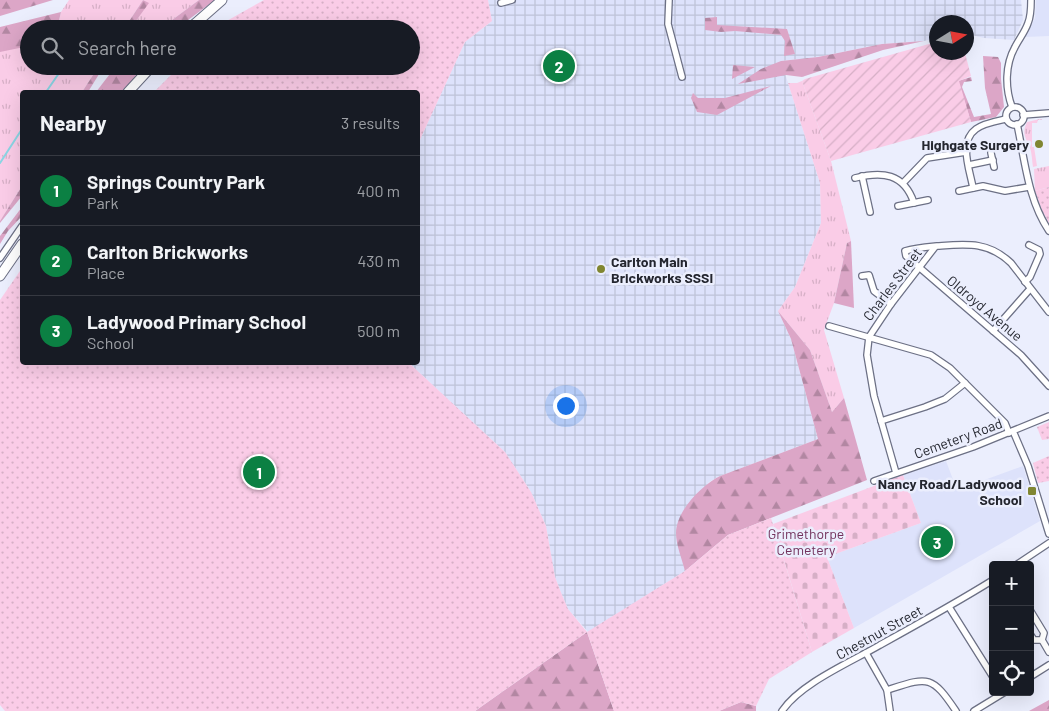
<!DOCTYPE html>
<meta charset="utf-8">
<style>
:root{--surface:#171b24;--page:#20242c;--text:#f1f3f6;--muted:#9ea1a6;--line:#363941;--accent:#0b8043}
body{margin:0;font-family:Barlow,sans-serif;background:var(--page);color:var(--text)}
.controls{position:absolute;right:15px;bottom:15px;display:grid;overflow:hidden;border-radius:5px;box-shadow:0 5px 20px #0002}
.controls button{width:45px;height:45px;display:grid;place-items:center;padding:0;border:0;border-bottom:1px solid var(--line);background:var(--surface);color:var(--text);font:25px sans-serif}
.compass{position:absolute;left:929px;top:15px;width:45px;height:45px;border-radius:50%;background:var(--surface);box-shadow:0 5px 20px #0002;rotate:79deg}
.you{position:absolute;left:565px;top:405px;width:18px;height:18px;margin:-12px;border:4px solid #fff;border-radius:50%;background:#1a73e8;box-shadow:0 0 0 8px #1a73e833}
.badge{display:grid;place-items:center;width:32px;height:32px;border-radius:50%;background:var(--accent);color:#fff;font-size:16px;font-weight:700}
.pin{position:absolute;translate:-50% -50%;border:2px solid #fff;box-shadow:0 1px 5px #0006}
.list{margin:0;padding:0;list-style:none}
h2{display:flex;justify-content:space-between;align-items:center;height:65px;margin:0;padding:0 20px;font-size:21px}
h2 small{font-size:16px;font-weight:400;color:var(--muted)}
.list li{display:grid;grid-template-columns:32px 1fr auto;gap:15px;align-items:center;box-sizing:border-box;height:70px;padding:0 20px;border-top:1px solid var(--line)}
.list b{display:block;font-size:19px;white-space:nowrap}
.list p{margin:0;font-size:16px;white-space:nowrap;color:var(--muted)}
.list em{font-size:16px;font-style:normal;color:var(--muted)}
.icon{flex:none;width:28px;height:28px;fill:none;stroke:currentColor;stroke-width:2;stroke-linecap:round;stroke-linejoin:round}
.map{position:relative;flex:none;width:1049px;height:711px;overflow:hidden}
.search{position:absolute;background:var(--surface);box-shadow:0 5px 20px #0002;left:20px;top:20px;width:400px;height:55px;display:flex;align-items:center;gap:12px;box-sizing:border-box;padding:0 18px;border-radius:28px;color:var(--muted);font-size:19px}
.panel{position:absolute;background:var(--surface);box-shadow:0 5px 20px #0002;left:20px;top:90px;width:400px;height:275px;border-radius:5px}
.map>svg:first-child{display:block}
.built{fill:#dde2fb}
.industrial{fill:url(#industrial-grid)}
.grass{fill:url(#grass-tufts)}
.forest{fill:url(#forest-firs)}
.cemetery{fill:url(#cemetery-stones)}
.park{fill:url(#park-dots)}
.garden{fill:url(#garden-furrows)}
.lines{fill:none;stroke-linecap:round;stroke-linejoin:round}
.stream{stroke:#8ad5e4;stroke-width:2}
.minor-casing{stroke:#6c7085;stroke-width:8}
.primary-casing{stroke:#6c7085;stroke-width:11}
.minor{stroke:#fff;stroke-width:5.5}
.primary{stroke:#fff;stroke-width:9}
.poi-dot{fill:#808631;stroke:#ebeefd;stroke-width:2}
.labels{text-anchor:middle;dominant-baseline:central;stroke-width:5;stroke-linejoin:round;paint-order:stroke}
.poi-label{font-size:14px;font-weight:bold;fill:#24262f;stroke:#ebeefd;text-anchor:end}
.street-label{font-size:14px;fill:#24262f;stroke:#ebeefd}
.park-label{font-size:14px;fill:#72315c;stroke:#ebeefd}
</style>
<div class="map">
<svg width="1049" height="711" viewBox="0 0 1049 711">
<defs>
<pattern id="industrial-grid" width="8" height="8" patternUnits="userSpaceOnUse" patternTransform="scale(1.25)"><rect width="8" height="8" fill="#dde2fb"/><path d="M0 4h8M4 0v8" fill="none" stroke="#bec2d7"/></pattern>
<pattern id="grass-tufts" width="24" height="20" patternUnits="userSpaceOnUse" patternTransform="scale(1.25)"><rect width="24" height="20" fill="#facce7"/><path d="M3 7l-1-3M5 7V3M7 7l1-3M15 17l-1-3M17 17v-4M19 17l1-3" fill="none" stroke="#d6afc6"/></pattern>
<pattern id="forest-firs" width="22" height="20" patternUnits="userSpaceOnUse" patternTransform="scale(1.25)"><rect width="22" height="20" fill="#dca6c7"/><path d="M5 1l3.5 6h-7zM16 11l3.5 6h-7z" fill="#b287a2"/></pattern>
<pattern id="cemetery-stones" width="16" height="16" patternUnits="userSpaceOnUse" patternTransform="scale(1.25)"><rect width="16" height="16" fill="#facce7"/><path d="M2 7V4a2 2 0 0 1 4 0v3zM10 15v-3a2 2 0 0 1 4 0v3z" fill="#d6afc6"/></pattern>
<pattern id="park-dots" width="8" height="8" patternUnits="userSpaceOnUse" patternTransform="scale(1.25)"><rect width="8" height="8" fill="#facce7"/><path d="M2 2h.1M6 6h.1" fill="none" stroke="#d6afc6" stroke-width="1.8" stroke-linecap="round"/></pattern>
<pattern id="garden-furrows" width="10" height="10" patternUnits="userSpaceOnUse" patternTransform="scale(1.25)"><rect width="10" height="10" fill="#facce7"/><path d="M-1 1l2-2M0 10L10 0M9 11l2-2" fill="none" stroke="#d6afc6"/></pattern>
</defs>
<rect width="100%" height="100%" fill="#ebeefd"/>
<g class="built">
<polygon points="1036,0 1049,0 1049,36 1025,37 1035,18"/>
<polygon points="946,461 957,490 1023,466 1040,521 854,628 827,557 921,523 903,475"/>
</g>
<polygon class="industrial" points="488,0 1021,0 1023,20 1014,40 984,38 967,34 966,22 936,22 936,38 924,41 882,44 818,57 781,61 820,183 821,223 795,287 778,311 791,339 818,439 720,476 709,482 676,532 685,571 588,632 568,609 562,595 555,577 546,526 531,492 505,452 409,363 418,362 418,144 465,42 492,21"/>
<g class="grass">
<polygon points="69,0 199,0 160,29 130,29 148,3 143,0 124,29 57,29 61,12"/>
<polygon points="29,45 29,66 99,66 82,92 22,92 22,186 0,221 0,50"/>
<polygon points="802,81 831,161 851,241 847,243 834,303 824,330 844,398 832,412 810,350 778,311 795,287 821,223 820,183 788,83 797,83"/>
<path d="M 1040,119 L 1043,120 L 1038,120 L 1037,123 L 1032,123 L 1032,147 L 1034,147 L 1037,166 L 1033,167 C 1032,161 1032,151 1029,146 C 1025,137 1022,132 1027,122 Z"/>
<polygon points="1049,166 1049,187 1035,191 1034,169"/>
</g>
<g class="forest">
<polygon points="0,0 53,0 0,16"/>
<polygon points="143,0 149,3 130,29 124,29"/>
<polygon points="199,0 215,0 176,29 160,29"/>
<polygon points="61,12 57,29 29,29 29,46 0,52 0,27"/>
<polygon points="717,17 717,25 787,29 795,54 784,56 785,41 781,35 735,31 721,32 705,30 705,18"/>
<polygon points="924,41 883,50 802,77 786,75 738,84 761,69 781,61 818,57 882,44"/>
<polygon points="983,56 998,57 1001,63 1001,79 1004,107 996,117 971,122 958,81 971,77 972,81 964,82 962,87 974,117 991,114 985,88"/>
<polygon points="733,65 755,67 732,79"/>
<polygon points="99,66 104,66 88,92 82,92"/>
<polygon points="116,66 143,66 123,92 96,92"/>
<polygon points="771,86 717,115 697,112 691,98 693,93 698,98 725,98"/>
<polygon points="22,186 22,196 0,223 0,221"/>
<polygon points="22,207 22,216 8,231 0,244 0,236"/>
<polygon points="851,241 854,308 834,303 847,243"/>
<path d="M 778,311 L 810,350 L 832,412 L 844,398 L 867,480 L 728,535 L 685,571 C 682,559 676,545 676,533 C 676,511 702,485 720,476 L 818,439 L 791,339 Z"/>
<polygon points="587,632 614,711 475,711"/>
<polygon points="1049,700 1049,711 1029,711"/>
<polygon points="741,702 756,706 756,711 719,711"/>
</g>
<polygon class="cemetery" points="903,475 921,523 827,557 854,628 812,652 773,524"/>
<g class="park">
<polygon points="264,0 488,0 492,21 465,42 418,144 418,92 154,92 180,66 411,66 411,29 218,29 223,23"/>
<polygon points="1049,187 1049,223 1042,210 1035,191"/>
<polygon points="22,268 22,362 409,363 505,452 531,492 546,526 555,577 562,595 568,609 587,632 685,571 728,535 771,518 812,652 769,679 756,706 741,702 719,711 614,711 587,632 475,711 5,711 0,705 0,300"/>
<polygon points="1049,422 1049,439 1042,440 1037,427"/>
<polygon points="1049,456 1049,481 1038,483 1033,463"/>
</g>
<polygon class="garden" points="936,42 936,52 965,53 971,76 959,81 971,122 831,161 802,81 805,79"/>
<g class="lines">
<g class="stream">
<polyline points="46,92 64,66"/>
<polyline points="0,163 22,129"/>
</g>
<g class="minor-casing">
<g id="minor">
<polyline points="669,0 668,24 682,77"/>
<polyline points="501,3 512,0"/>
<path d="M 1012,107 C 1005,88 1005,65 1015,47 C 1019,39 1025,32 1028,23 C 1031,16 1031,8 1031,0"/>
<circle cx="1015" cy="116" r="9"/>
<polyline points="1023,115 1049,113"/>
<path d="M 1017,124 C 1025,161 1028,200 1049,231"/>
<polyline points="991,153 994,167"/>
<polyline points="969,165 993,160"/>
<polyline points="862,176 870,212"/>
<path d="M 855,178 C 882,171 904,173 914,203"/>
<polyline points="903,183 927,158 966,152"/>
<path d="M 973,188 C 970,170 958,142 976,129 C 984,123 997,121 1006,119"/>
<polyline points="959,191 983,186 1005,191 1029,187"/>
<polyline points="898,206 928,200"/>
<polyline points="0,258 22,226"/>
<polyline points="862,276 869,275 874,291 891,304"/>
<polyline points="1025,282 1030,277 1040,254 1039,250 1029,245"/>
<path d="M 1049,312 L 1011,263 C 988,241 966,244 937,246 C 927,247 915,248 905,251 L 906,256 L 1021,355 L 1049,386"/>
<polyline points="829,326 931,355 950,368 1005,423 1009,433"/>
<polyline points="993,331 1030,289"/>
<polyline points="881,421 925,407 945,399 965,383"/>
<polyline points="1013,431 1028,466 1049,534"/>
<polyline points="896,473 874,396 867,355 869,337 891,304 935,247"/>
<polyline points="874,481 973,447 1049,416"/>
<polyline points="1016,565 1049,543"/>
<polyline points="949,607 993,677"/>
<polyline points="1030,610 1044,633 1042,640 1049,652"/>
<polyline points="1030,634 1034,640 1042,640"/>
<polyline points="866,653 887,690 890,711"/>
<polyline points="1030,677 1049,665"/>
<path d="M 887,690 C 928,677 931,674 956,711"/>
<path d="M 782,711 C 801,683 851,662 880,645 C 918,624 956,603 993,580"/>
<polyline points="974,711 1005,692"/>
</g>
</g>
<g class="primary-casing">
<g id="primary">
<polyline points="189,29 222,0"/>
<polyline points="128,92 152,66"/>
<polyline points="0,276 22,244"/>
</g>
</g>
<use href="#minor" class="minor"/>
<use href="#primary" class="primary"/>
</g>
<g class="poi-dot">
<circle cx="1039" cy="144" r="5"/>
<circle cx="601" cy="269" r="5"/>
<rect x="1027" y="486" width="10" height="10" rx="2.5"/>
</g>
<g class="labels">
<g class="poi-label">
<text x="1029" y="144">Highgate Surgery</text>
<text x="611" y="261" text-anchor="start">Carlton Main<tspan x="611" dy="16">Brickworks SSSI</tspan></text>
<text x="1022" y="483">Nancy Road/Ladywood<tspan x="1022" dy="16">School</tspan></text>
</g>
<g class="street-label">
<text transform="translate(892 284) rotate(-53)">Charles Street</text>
<text transform="translate(985 308) rotate(40)">Oldroyd Avenue</text>
<text transform="translate(958 438) rotate(-20)">Cemetery Road</text>
<text transform="translate(879 632) rotate(-29)">Chestnut Street</text>
</g>
<g class="park-label">
<text x="806" y="533">Grimethorpe<tspan x="806" dy="16">Cemetery</tspan></text>
</g>
</g>
</svg>
<div class="controls">
<button>+</button>
<button>−</button>
<button><svg class="icon" aria-label="locate" viewBox="0 0 24 24"><circle cx="12" cy="12" r="6"/><path d="M12 2v4M12 18v4M2 12h4M18 12h4"/></svg></button>
</div>
<svg class="compass" viewBox="-18 -18 36 36"><path d="M0-13l5 13h-10z" fill="#e53935"/><path d="M0 13l5-13h-10z" fill="#9ea1a6"/></svg>
<div class="you"></div>
<div class="pin badge" style="left:259px;top:472px">1</div>
<div class="pin badge" style="left:559px;top:66px">2</div>
<div class="pin badge" style="left:937px;top:542px">3</div>
<div class="search"><svg class="icon" aria-label="search" viewBox="0 0 24 24"><circle cx="10" cy="10" r="6"/><path d="M15 15l6 6"/></svg>Search here</div>
<section class="panel">
<h2>Nearby<small>3 results</small></h2>
<ul class="list">
<li><span class="badge">1</span><div><b>Springs Country Park</b><p>Park</p></div><em>400 m</em></li>
<li><span class="badge">2</span><div><b>Carlton Brickworks</b><p>Place</p></div><em>430 m</em></li>
<li><span class="badge">3</span><div><b>Ladywood Primary School</b><p>School</p></div><em>500 m</em></li>
</ul>
</section>
</div>
